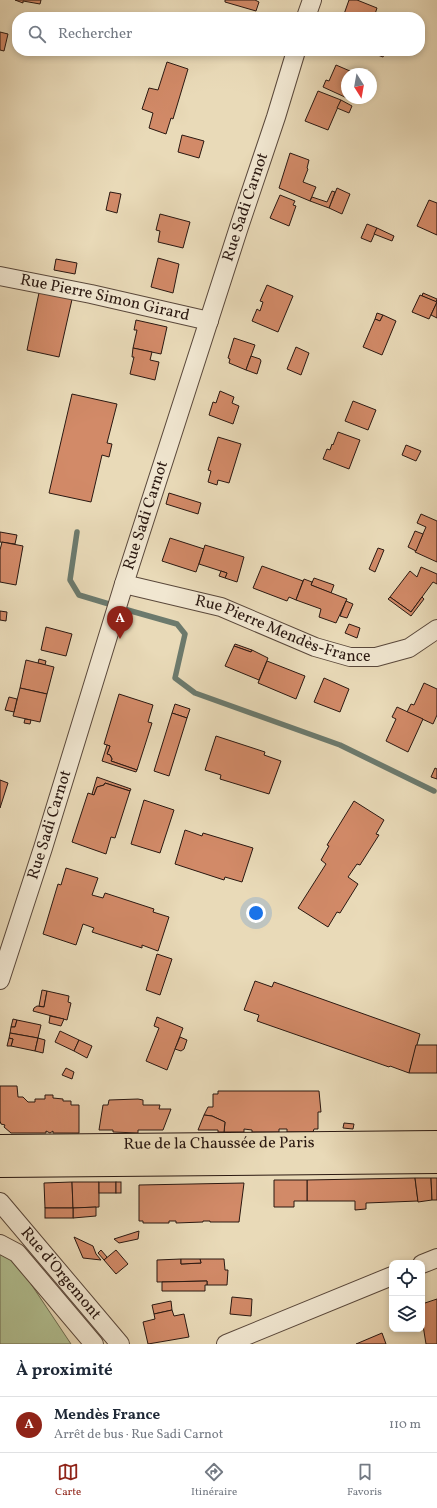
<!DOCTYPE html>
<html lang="fr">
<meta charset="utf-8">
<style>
:root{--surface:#fff;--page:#f6f6f7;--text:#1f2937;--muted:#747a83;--line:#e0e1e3;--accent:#8f2418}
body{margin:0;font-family:Vollkorn,serif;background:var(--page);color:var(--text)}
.controls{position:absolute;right:12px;bottom:12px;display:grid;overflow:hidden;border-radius:8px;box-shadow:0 2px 6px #0003}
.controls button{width:36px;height:36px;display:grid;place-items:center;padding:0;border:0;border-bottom:1px solid var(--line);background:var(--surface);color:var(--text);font:20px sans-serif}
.compass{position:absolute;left:341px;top:68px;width:36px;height:36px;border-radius:50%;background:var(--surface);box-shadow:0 2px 6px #0003;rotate:169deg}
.you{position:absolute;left:256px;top:913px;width:14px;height:14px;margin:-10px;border:3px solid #fff;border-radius:50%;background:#1a73e8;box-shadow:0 0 0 6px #1a73e833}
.badge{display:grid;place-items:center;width:26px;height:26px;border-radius:50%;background:var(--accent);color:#fff;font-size:13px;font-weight:700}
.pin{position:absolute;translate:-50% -33px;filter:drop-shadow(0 1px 2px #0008)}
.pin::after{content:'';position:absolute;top:21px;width:14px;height:12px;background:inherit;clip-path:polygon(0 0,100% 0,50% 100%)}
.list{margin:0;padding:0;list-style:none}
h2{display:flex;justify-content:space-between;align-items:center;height:52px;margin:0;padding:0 16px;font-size:17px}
h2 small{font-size:13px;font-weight:400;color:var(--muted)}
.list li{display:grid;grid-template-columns:26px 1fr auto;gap:12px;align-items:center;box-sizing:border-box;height:56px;padding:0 16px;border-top:1px solid var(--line)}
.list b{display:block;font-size:15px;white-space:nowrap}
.list p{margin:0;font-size:13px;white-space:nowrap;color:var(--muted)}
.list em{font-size:13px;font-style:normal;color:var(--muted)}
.icon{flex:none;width:22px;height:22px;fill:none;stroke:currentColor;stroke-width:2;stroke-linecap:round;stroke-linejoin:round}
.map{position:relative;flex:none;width:437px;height:1344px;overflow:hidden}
.search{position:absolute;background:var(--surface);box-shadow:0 2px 6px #0003;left:12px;right:12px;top:12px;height:44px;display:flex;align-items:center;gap:10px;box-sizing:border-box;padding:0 14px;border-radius:16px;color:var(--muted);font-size:15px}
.sheet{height:108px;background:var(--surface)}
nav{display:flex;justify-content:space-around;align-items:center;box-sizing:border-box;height:56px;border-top:1px solid var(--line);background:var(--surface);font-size:11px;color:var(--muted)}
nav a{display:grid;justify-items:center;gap:2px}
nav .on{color:var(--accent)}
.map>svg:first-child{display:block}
.green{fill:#b2c092;stroke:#6e6c52}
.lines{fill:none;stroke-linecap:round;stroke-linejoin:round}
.stream{stroke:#6c7a6d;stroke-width:5.5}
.building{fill:#d28a68;stroke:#2a1811}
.street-casing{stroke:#5a483b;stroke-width:20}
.primary-casing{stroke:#2a1811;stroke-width:24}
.street{stroke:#f1e7d1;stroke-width:18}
.primary{stroke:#e9dab8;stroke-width:22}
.labels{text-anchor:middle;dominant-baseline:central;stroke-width:4;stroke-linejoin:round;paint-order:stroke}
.street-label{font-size:16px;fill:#2a1811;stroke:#f1e7d1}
</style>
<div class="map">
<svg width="437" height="1344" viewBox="0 0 437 1344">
<rect width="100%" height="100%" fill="#e9dab8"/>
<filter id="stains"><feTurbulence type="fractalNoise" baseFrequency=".005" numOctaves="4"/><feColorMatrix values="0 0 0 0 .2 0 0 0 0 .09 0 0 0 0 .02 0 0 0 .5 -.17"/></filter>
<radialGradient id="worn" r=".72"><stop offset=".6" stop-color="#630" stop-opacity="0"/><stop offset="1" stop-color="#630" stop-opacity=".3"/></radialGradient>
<polygon class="green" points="0,1253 13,1257 71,1344 0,1344"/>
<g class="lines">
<g class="stream">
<polyline points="77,532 70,580 79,595 109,604"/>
<polyline points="124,609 177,624 185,634 175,678 195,693 340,745 434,791"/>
</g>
</g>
<g class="building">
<polygon points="15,0 41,0 40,4 23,1 23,3"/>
<polygon points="225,0 255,0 259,2 256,11 225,2"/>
<polygon points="349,0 357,0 377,8 374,17 343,17"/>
<polygon points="0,32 8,34 4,51 0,50"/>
<polygon points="367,51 386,51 383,57"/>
<polygon points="167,62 188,69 173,119 171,118 166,134 149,128 153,113 142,109 149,88 158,90"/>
<polygon points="336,65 357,74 347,74 347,98 323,87 326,80 329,81"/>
<polygon points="318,91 341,100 328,130 305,121"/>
<polygon points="341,100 352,106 349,113 337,108"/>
<polygon points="182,135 204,141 199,158 178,152"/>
<polygon points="290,153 309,160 307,168 308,169 303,182 316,187 310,201 279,188"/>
<polygon points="337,188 350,194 342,214 329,208"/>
<polygon points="332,191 335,192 329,208 310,201 312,197 327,202"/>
<polygon points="110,192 121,194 117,213 106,210"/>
<polygon points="280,195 295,201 293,205 296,206 289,226 270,218"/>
<polygon points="429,200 437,203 437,235 417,226"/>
<polygon points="160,214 190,222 183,248 158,242 160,231 156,230"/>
<polygon points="367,224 377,228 371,242 361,238"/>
<polygon points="377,228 394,236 392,241 374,234"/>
<polygon points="158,258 179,264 173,293 151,287"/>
<polygon points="56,259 77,263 75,274 54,270"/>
<polygon points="267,285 293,296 278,332 252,321 257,309 260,311 263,302 260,301"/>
<polygon points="40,288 73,295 59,357 27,350"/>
<polygon points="423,293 437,299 436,302 422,296"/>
<polygon points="420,295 437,302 429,319 412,312"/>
<polygon points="437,302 437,318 431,315"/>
<polygon points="377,313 383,315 380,321 375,319"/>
<polygon points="383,315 396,321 382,355 363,347 375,319 380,321"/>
<polygon points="136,320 167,327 161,354 133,348 137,330 134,330"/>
<polygon points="234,338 255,345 246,370 229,363 230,359 228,358"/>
<polygon points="296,347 309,353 301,375 287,369"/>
<polygon points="133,348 152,352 150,360 159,362 155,380 130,374 134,357 132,357"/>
<polygon points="251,356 260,359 261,361 257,374 246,370"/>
<polygon points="220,391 234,397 232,403 239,406 233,424 209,415 213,402 216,403"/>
<polygon points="72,394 117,404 107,443 112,444 109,457 102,455 91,502 49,493"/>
<polygon points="353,401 376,410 368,430 345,421"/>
<polygon points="338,432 360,440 349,469 323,459 327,449 330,450 332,444 333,445"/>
<polygon points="218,437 241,444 229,483 218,480 217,485 208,482 211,471 208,470"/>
<polygon points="406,445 421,451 416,461 402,455"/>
<polygon points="169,493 201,503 198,514 166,504"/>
<polygon points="421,514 437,521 437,562 415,552 426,527 417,523"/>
<polygon points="415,531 423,534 416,551 408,547"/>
<polygon points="0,532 17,535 15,544 0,542"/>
<polygon points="170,538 204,549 196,572 162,561"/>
<polygon points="2,542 23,546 16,585 0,582 0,550"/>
<polygon points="205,545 244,557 237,582 225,578 227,573 199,564"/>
<polygon points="378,548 384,550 375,572 369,569"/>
<polygon points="262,566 303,581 296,600 289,597 287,601 253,588"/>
<polygon points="421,567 437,574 437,584 433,582 411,612 390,597 410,571 417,577"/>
<polygon points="221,571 227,573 225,578 219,576"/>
<polygon points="314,578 334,585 331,593 311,585"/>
<polygon points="304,579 312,582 311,585 347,599 336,623 319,617 321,609 296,600"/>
<polygon points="390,597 411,612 422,597 424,599 411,616 388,599"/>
<polygon points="346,601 353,604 347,618 340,616"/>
<polygon points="0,611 7,612 6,621 0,620"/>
<polygon points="349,624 360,628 357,638 345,633"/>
<polygon points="46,627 72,634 66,656 41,650"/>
<polygon points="235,644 252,650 251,652 234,646"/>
<polygon points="234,646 251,652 252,650 268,658 259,680 225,666"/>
<polygon points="39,659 46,661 45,665 38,663"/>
<polygon points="26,660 54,667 47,694 20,688"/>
<polygon points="267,661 305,676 296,699 258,683"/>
<polygon points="324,678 349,689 340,712 314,702"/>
<polygon points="424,683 437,689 437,715 433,724 407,712 411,704 414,705"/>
<polygon points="20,688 47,694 40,722 13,716"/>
<polygon points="119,694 153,705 148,722 152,723 137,770 111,761 112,759 110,755 107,754 110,746 104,744"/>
<polygon points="9,697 17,699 14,712 5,710"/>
<polygon points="175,704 190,709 187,718 172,713"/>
<polygon points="397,707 423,719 408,752 386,741 396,719 392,717"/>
<polygon points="172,713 187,718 169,776 154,771"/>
<polygon points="25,719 31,720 30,724 24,723"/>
<polygon points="216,736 265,752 264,755 281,761 269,794 220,779 221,775 205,770"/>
<polygon points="107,745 110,746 107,754 110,755 112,759 111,761 137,770 136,772 102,761"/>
<polygon points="435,768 437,769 437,779 431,777"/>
<polygon points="97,777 131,789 130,791 105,783 104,785 97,787 94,795 92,794"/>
<polygon points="0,780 8,783 0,808"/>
<polygon points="105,783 130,791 115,838 111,837 106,854 72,842 88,793 94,795 97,787 104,785"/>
<polygon points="144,800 174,810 160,853 131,844"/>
<polygon points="354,801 384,820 376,834 379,835 360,865 357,864 348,877 358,884 340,913 337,912 328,927 298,908 326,864 321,860 329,846 327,845"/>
<polygon points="185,830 202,836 203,833 253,848 242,882 225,877 224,880 175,864"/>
<polygon points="66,868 98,878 92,895 103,898 105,893 154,909 153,912 169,917 158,951 142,945 142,948 92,932 94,928 83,924 76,945 43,934 58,884 61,885"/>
<polygon points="157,954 172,959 160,995 146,990"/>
<polygon points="255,981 272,987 274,982 420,1034 409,1073 390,1066 389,1067 257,1021 259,1015 244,1010"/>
<polygon points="42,990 47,991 44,1007 39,1006"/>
<polygon points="47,991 69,996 68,1002 71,1003 67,1020 33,1011 34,1008 37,1006 44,1007"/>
<polygon points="50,1016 64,1019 61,1026 49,1023"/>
<polygon points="157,1017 183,1028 167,1070 146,1061 159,1028 154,1026"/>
<polygon points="13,1019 17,1020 15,1027 11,1027"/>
<polygon points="17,1020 41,1025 38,1038 10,1033 11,1027 15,1027"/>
<polygon points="60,1031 79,1040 74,1051 55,1042"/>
<polygon points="10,1033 38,1038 35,1051 11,1046 13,1039 9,1038"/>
<polygon points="180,1037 187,1040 184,1049 181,1051 175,1049"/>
<polygon points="9,1038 13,1039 11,1046 7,1046"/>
<polygon points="38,1038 45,1040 43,1053 35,1051"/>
<polygon points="79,1040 92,1046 87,1058 74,1051"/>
<polygon points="416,1045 437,1045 437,1073 409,1073"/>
<polygon points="66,1068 74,1072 72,1079 62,1075"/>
<polygon points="0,1086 17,1086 18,1097 23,1097 28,1102 35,1102 35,1099 45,1099 45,1095 53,1095 53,1098 63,1099 63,1101 71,1101 71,1105 79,1105 79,1133 53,1133 53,1131 50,1133 46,1131 46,1133 11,1133 4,1127 5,1125 1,1124 0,1121"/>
<polygon points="218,1091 319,1091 321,1112 318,1112 318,1129 314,1129 313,1132 287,1132 287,1129 279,1129 279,1132 252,1132 252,1130 244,1129 244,1132 224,1132 225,1122 212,1116 204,1115 208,1107 213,1107 213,1094 218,1094"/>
<polygon points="138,1099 143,1100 143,1105 160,1105 159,1109 171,1109 163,1130 138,1130 138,1133 113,1132 113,1130 99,1130 103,1105 108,1105 109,1100"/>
<polygon points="204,1115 212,1116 225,1122 224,1132 218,1132 218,1130 198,1130"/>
<polygon points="344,1123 354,1124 353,1129 343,1128"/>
<polygon points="415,1178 418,1201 366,1203 366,1209 355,1210 355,1201 307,1201 307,1180"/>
<polygon points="415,1178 431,1178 432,1200 418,1202"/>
<polygon points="431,1178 437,1178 437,1200 432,1200"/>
<polygon points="274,1180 307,1180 307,1201 294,1201 294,1207 274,1207"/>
<polygon points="72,1182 73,1208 45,1208 44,1183"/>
<polygon points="72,1182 99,1182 99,1207 73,1208"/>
<rect x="99" y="1182" width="17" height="11"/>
<rect x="116" y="1182" width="5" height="11"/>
<polygon points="244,1183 239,1222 210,1222 210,1221 203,1221 203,1222 176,1223 176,1221 169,1221 169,1223 143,1223 143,1221 139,1221 139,1185"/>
<polygon points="96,1207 96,1216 73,1218 73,1208"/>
<rect x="45" y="1208" width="28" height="10"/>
<polygon points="139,1231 138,1239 119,1243 114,1239"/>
<polygon points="74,1237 93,1246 96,1254 101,1260 83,1258"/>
<polygon points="101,1250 107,1257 104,1260 98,1253"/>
<polygon points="116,1250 128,1264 116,1274 104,1260"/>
<polygon points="181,1259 181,1264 201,1263 200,1259 224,1259 225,1270 228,1270 227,1285 207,1285 207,1281 157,1282 157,1260"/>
<polygon points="181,1259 200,1259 201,1263 181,1264"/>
<polygon points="207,1281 207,1285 205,1285 205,1291 162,1291 162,1282"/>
<polygon points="232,1297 252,1299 251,1316 230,1314"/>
<polygon points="437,1299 437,1344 426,1344 422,1319 422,1304"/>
<polygon points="171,1301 172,1310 154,1314 152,1305"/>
<polygon points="172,1310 174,1316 184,1314 189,1337 148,1344 143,1322 155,1319 154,1314"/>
<polygon points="382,1333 386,1344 356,1344"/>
</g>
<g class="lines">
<g class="street-casing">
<g id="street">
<polyline points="306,17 312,0"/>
<path id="s1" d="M 0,276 L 91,294 L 209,321"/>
<path id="s2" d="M 124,584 L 221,607 L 315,647 L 350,657 L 376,657 L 409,648 L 437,629"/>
<path id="s3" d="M 0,980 L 43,848 L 124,584 L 239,227 L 276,117 L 296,51"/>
<path id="s4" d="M 0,1202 L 120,1344"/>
<polyline points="0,1244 17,1253 94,1344"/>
<polyline points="422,1264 437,1258"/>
<polyline points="226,1344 392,1276"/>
</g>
</g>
<g class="primary-casing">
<g id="primary">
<path id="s5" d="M 0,1146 L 437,1142"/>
<polyline points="0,1166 437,1162"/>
</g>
</g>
<use href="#street" class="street"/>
<use href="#primary" class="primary"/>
</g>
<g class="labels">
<g class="street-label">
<text stroke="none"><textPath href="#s3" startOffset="811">Rue Sadi Carnot</textPath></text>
<text stroke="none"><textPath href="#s1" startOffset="107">Rue Pierre Simon Girard</textPath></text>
<text stroke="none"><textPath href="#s3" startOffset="487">Rue Sadi Carnot</textPath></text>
<text stroke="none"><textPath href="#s2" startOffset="166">Rue Pierre Mendès-France</textPath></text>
<text stroke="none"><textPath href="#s3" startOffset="163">Rue Sadi Carnot</textPath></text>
<text stroke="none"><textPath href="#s5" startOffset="219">Rue de la Chaussée de Paris</textPath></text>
<text stroke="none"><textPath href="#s4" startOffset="94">Rue d'Orgemont</textPath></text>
</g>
</g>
<rect width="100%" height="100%" filter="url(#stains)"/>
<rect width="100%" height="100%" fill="url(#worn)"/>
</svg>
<div class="controls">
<button><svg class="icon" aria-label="locate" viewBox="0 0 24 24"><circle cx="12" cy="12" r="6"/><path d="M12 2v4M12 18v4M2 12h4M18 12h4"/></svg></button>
<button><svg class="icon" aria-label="layers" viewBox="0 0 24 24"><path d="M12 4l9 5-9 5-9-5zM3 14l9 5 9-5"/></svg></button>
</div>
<svg class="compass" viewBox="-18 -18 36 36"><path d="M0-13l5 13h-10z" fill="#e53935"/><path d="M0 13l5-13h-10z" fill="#747a83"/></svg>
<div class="you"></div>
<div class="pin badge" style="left:120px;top:639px">A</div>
<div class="search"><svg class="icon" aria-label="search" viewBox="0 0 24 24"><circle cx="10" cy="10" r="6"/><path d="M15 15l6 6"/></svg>Rechercher</div>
</div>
<section class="sheet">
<h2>À proximité<small></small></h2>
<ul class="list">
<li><span class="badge">A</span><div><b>Mendès France</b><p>Arrêt de bus · Rue Sadi Carnot</p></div><em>110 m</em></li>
</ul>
</section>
<nav>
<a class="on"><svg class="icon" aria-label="map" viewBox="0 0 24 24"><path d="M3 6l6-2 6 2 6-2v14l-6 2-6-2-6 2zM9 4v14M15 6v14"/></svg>Carte</a>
<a><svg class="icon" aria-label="directions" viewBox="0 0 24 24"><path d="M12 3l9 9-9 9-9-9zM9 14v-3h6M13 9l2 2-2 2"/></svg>Itinéraire</a>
<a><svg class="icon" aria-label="saved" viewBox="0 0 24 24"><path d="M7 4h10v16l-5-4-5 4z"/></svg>Favoris</a>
</nav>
